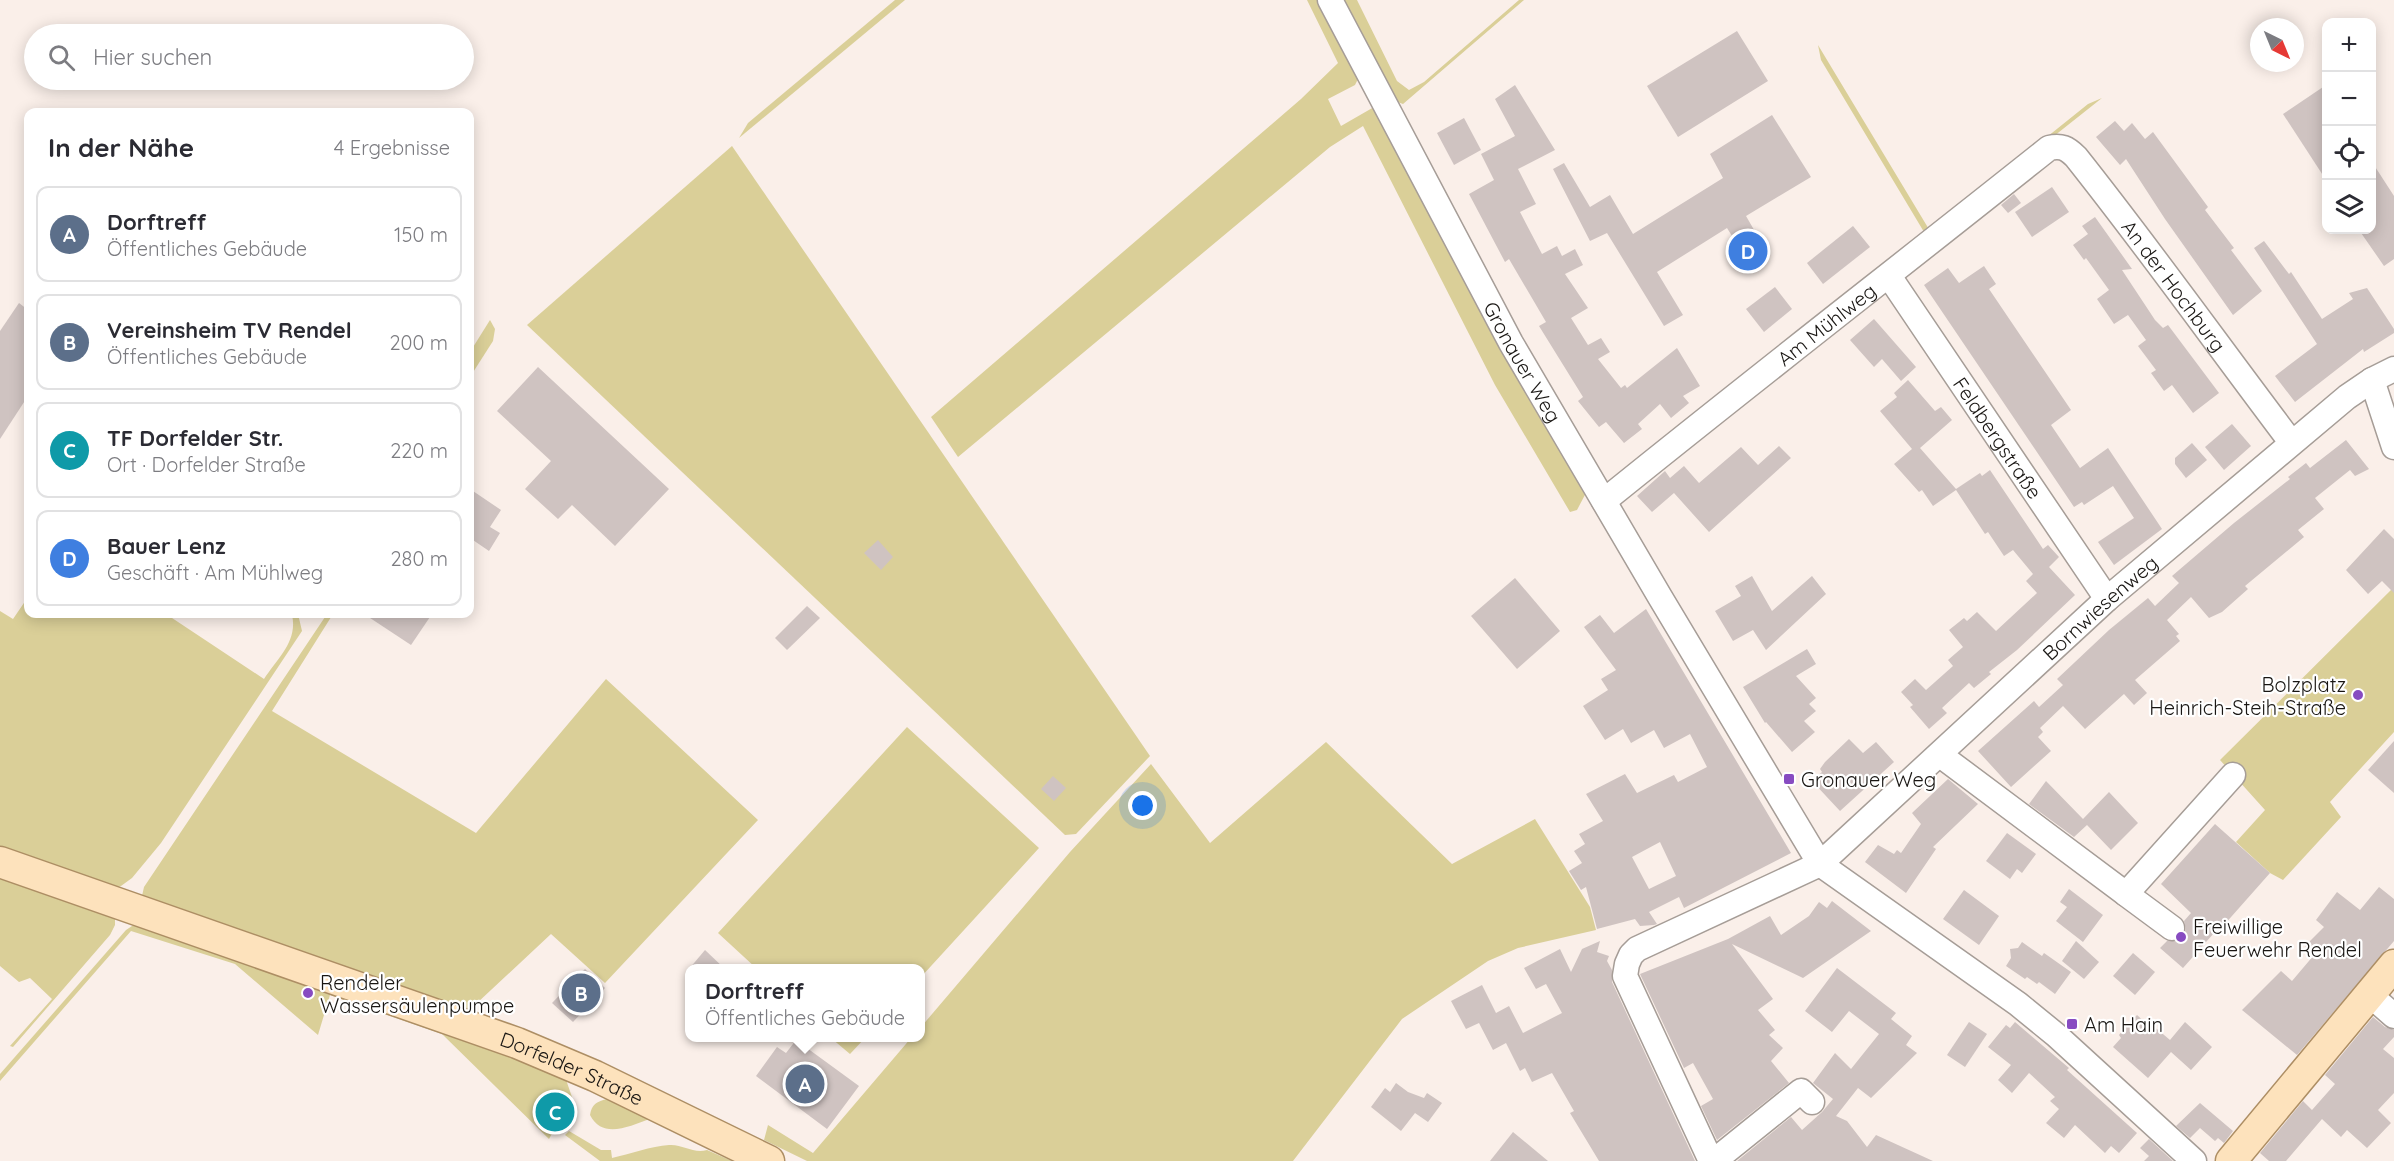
<!DOCTYPE html>
<html lang="de">
<meta charset="utf-8">
<style>
:root{--surface:#fff;--page:#f7f7f7;--text:#2b2b33;--muted:#7c7c81;--line:#e1e1e2;--accent:#874bc1}
body{margin:0;font-family:Quicksand,sans-serif;background:var(--page);color:var(--text)}
.controls{position:absolute;right:18px;top:18px;display:grid;overflow:hidden;border-radius:12px;box-shadow:0 3px 15px #0003}
.controls button{width:54px;height:54px;display:grid;place-items:center;padding:0;border:0;border-bottom:2px solid var(--line);background:var(--surface);color:var(--text);font:30px sans-serif}
.compass{position:absolute;left:2250px;top:18px;width:54px;height:54px;border-radius:50%;background:var(--surface);box-shadow:0 3px 15px #0003;rotate:137deg}
.you{position:absolute;left:1143px;top:806px;width:21px;height:21px;margin:-15px;border:4px solid #fff;border-radius:50%;background:#1a73e8;box-shadow:0 0 0 9px #1a73e833}
.badge{display:grid;place-items:center;width:39px;height:39px;border-radius:50%;background:var(--accent);color:#fff;font-size:20px;font-weight:700}
.pin{position:absolute;translate:-50% -50%;border:3px solid #fff;box-shadow:0 2px 6px #0006}
.popup{position:absolute;left:685px;top:964px;width:240px;height:78px;box-sizing:border-box;display:grid;place-content:center;border-radius:12px;background:var(--surface);filter:drop-shadow(0 2px 4px #0005);font-size:20px;white-space:nowrap;color:var(--muted)}
.popup b{font-size:22px;color:var(--text)}
.popup::after{content:'';position:absolute;left:50%;top:100%;margin-left:-12px;border:12px solid transparent;border-top-color:var(--surface)}
.list{margin:0;padding:0;list-style:none}
h2{display:flex;justify-content:space-between;align-items:center;height:78px;margin:0;padding:0 24px;font-size:26px}
h2 small{font-size:20px;font-weight:400;color:var(--muted)}
.list li{display:grid;grid-template-columns:39px 1fr auto;gap:18px;align-items:center;box-sizing:border-box;height:96px;margin:0 12px 12px;padding:0 12px;border:2px solid var(--line);border-radius:12px}
.list b{display:block;font-size:22px;white-space:nowrap}
.list p{margin:0;font-size:20px;white-space:nowrap;color:var(--muted)}
.list em{font-size:20px;font-style:normal;color:var(--muted)}
.icon{flex:none;width:33px;height:33px;fill:none;stroke:currentColor;stroke-width:2;stroke-linecap:round;stroke-linejoin:round}
.map{position:relative;flex:none;width:2394px;height:1161px;overflow:hidden}
.search{position:absolute;background:var(--surface);box-shadow:0 3px 15px #0003;left:24px;top:24px;width:450px;height:66px;display:flex;align-items:center;gap:15px;box-sizing:border-box;padding:0 21px;border-radius:33px;color:var(--muted);font-size:22px}
.panel{position:absolute;background:var(--surface);box-shadow:0 3px 15px #0003;left:24px;top:108px;width:450px;height:510px;border-radius:12px}
.map>svg:first-child{display:block}
.green{fill:#dacf98}
.building{fill:#cfc3c1;fill-rule:evenodd}
.lines{fill:none;stroke-linecap:round;stroke-linejoin:round}
.minor-casing{stroke:#a69d97;stroke-width:27}
.major-casing{stroke:#ad8e64;stroke-width:33}
.minor{stroke:#fff;stroke-width:24}
.major{stroke:#fde2bc;stroke-width:30}
.poi-dot{fill:#874bc1;stroke:#fff;stroke-width:2}
.labels{text-anchor:middle;dominant-baseline:central;stroke-width:4.5;stroke-linejoin:round;paint-order:stroke}
.street-label{font-size:20px;fill:#191613;stroke:#fff}
.poi-label{font-size:20px;fill:#191613;stroke:#fff;text-anchor:start}
</style>
<div class="map">
<svg width="2394" height="1161" viewBox="0 0 2394 1161">
<rect width="100%" height="100%" fill="#faefe9"/>
<g class="green">
<polygon points="895,0 905,0 739,138 748,123"/>
<polygon points="1307,0 1320,0 1359,77 1355,85 1328,99 1341,126 1374,107 1503,353 1587,491 1577,510 1570,512 1495,385 1363,126 1330,147 958,457 931,417 1301,99 1338,63"/>
<polygon points="1342,0 1357,0 1397,81 1409,90 1424,82 1519,0 1524,0 1403,104 1395,101"/>
<polygon points="1818,45 1930,231 2088,104 2102,98 1927,237 1821,60"/>
<polygon points="732,146 1150,756 1076,834 1065,835 527,325"/>
<polygon points="490,320 495,329 493,341 470,377 470,352"/>
<polygon points="2394,587 2394,732 2330,802 2341,817 2283,880 2270,873 2236,842 2265,810 2220,760"/>
<path d="M 28,597 L 28,614 L 166,614 L 264,679 C 278,658 298,641 292,615 L 298,614 L 302,631 L 161,843 L 132,878 L 121,886 L 108,891 L 0,852 L 0,611 L 13,619 Z"/>
<polygon points="327,614 333,614 272,711 476,833 606,679 758,820 605,983 551,934 476,1004 467,1015 142,896 144,887"/>
<polygon points="907,727 1039,848 921,977 920,968 756,968 718,933"/>
<polygon points="1326,742 1452,864 1535,819 1590,907 1596,930 1518,948 1488,961 1402,1019 1293,1161 807,1161 764,1140 768,1125 813,1153 911,1038 920,1038 921,1027 1070,852 1151,764 1210,843"/>
<polygon points="0,871 115,917 115,925 110,935 13,1047 10,1046 52,999 30,978 19,982 0,966"/>
<polygon points="135,924 563,1071 572,1097 549,1139 442,1034 330,995 318,1035 235,964 131,931 0,1081 0,1074 126,930"/>
<polygon points="831,1038 865,1038 850,1054"/>
<path d="M 607,1099 L 619,1101 L 650,1119 C 629,1126 603,1140 590,1115 C 592,1104 596,1102 607,1099 Z"/>
<path d="M 569,1131 L 601,1150 L 611,1150 L 612,1158 C 630,1154 651,1146 669,1145 C 683,1144 693,1154 707,1150 L 732,1161 L 600,1161 L 565,1135 Z"/>
</g>
<g class="building">
<polygon points="1737,31 1768,81 1678,137 1647,86"/>
<polygon points="1515,85 1555,150 1518,169 1536,204 1520,212 1542,254 1557,246 1562,256 1575,249 1583,265 1565,274 1588,308 1571,318 1588,345 1601,338 1610,352 1598,359 1621,388 1625,385 1627,388 1677,348 1700,386 1683,396 1689,403 1671,418 1660,404 1638,424 1642,429 1624,443 1606,422 1599,427 1578,401 1583,397 1539,326 1546,322 1509,259 1505,262 1469,194 1494,180 1481,154 1515,136 1495,99"/>
<polygon points="2326,85 2326,180 2283,114"/>
<polygon points="1772,115 1811,177 1746,216 1768,254 1750,265 1727,228 1657,272 1683,315 1664,326 1607,233 1590,241 1553,169 1564,163 1590,207 1610,195 1633,234 1723,178 1710,154"/>
<polygon points="1464,118 1481,150 1454,165 1437,133"/>
<polygon points="2115,121 2124,131 2132,123 2145,139 2153,132 2208,207 2205,210 2234,248 2231,250 2262,291 2233,315 2165,219 2126,159 2120,165 2096,137"/>
<polygon points="2372,162 2394,196 2394,259 2384,266 2359,230 2372,230"/>
<polygon points="2052,187 2069,212 2032,237 2015,212"/>
<polygon points="2014,194 2021,203 2008,213 2001,205"/>
<polygon points="2095,217 2132,269 2122,270 2155,320 2163,328 2168,325 2219,393 2193,413 2172,385 2164,391 2151,373 2156,370 2138,346 2146,340 2128,315 2114,324 2097,299 2109,290 2086,258 2084,260 2073,245 2088,234 2082,226"/>
<polygon points="1853,226 1870,247 1823,284 1807,263"/>
<polygon points="2264,241 2289,274 2291,272 2322,319 2353,299 2349,293 2367,288 2394,329 2394,333 2364,352 2363,349 2295,402 2275,376 2317,344 2254,248"/>
<polygon points="1984,266 1996,284 1989,289 2071,410 2051,425 2080,468 2108,448 2162,529 2114,565 2098,542 2134,518 2113,486 2084,505 2082,502 2074,507 1924,285 1948,268 1959,283"/>
<polygon points="1775,287 1792,309 1764,332 1746,309"/>
<polygon points="19,303 28,310 28,396 0,439 0,331"/>
<polygon points="1874,319 1916,367 1901,381 1882,359 1874,367 1850,340"/>
<polygon points="538,367 669,489 615,546 572,505 558,519 525,489 551,461 497,411"/>
<polygon points="1908,380 1935,411 1941,407 1952,420 1920,448 1956,489 1980,473 1982,476 1990,470 2043,549 2048,545 2059,557 2049,567 2075,595 2017,650 1989,672 1991,674 1974,688 1969,683 1942,708 1947,713 1929,729 1910,707 1913,705 1901,692 1915,679 1926,690 1953,666 1948,660 1963,647 1949,630 1964,618 1967,621 1977,612 1996,631 2037,593 2026,581 2033,574 2013,550 2004,556 1988,532 1985,534 1956,490 1933,506 1922,490 1919,492 1894,464 1912,449 1880,411 1897,397 1894,393"/>
<polygon points="2232,424 2251,446 2224,470 2205,447"/>
<polygon points="2346,440 2369,469 2355,476 2350,470 2315,498 2324,509 2298,530 2304,537 2245,586 2248,589 2222,612 2209,618 2191,597 2167,620 2179,634 2176,636 2180,641 2135,680 2147,693 2134,705 2124,694 2085,729 2063,706 2040,728 2043,732 2038,737 2051,751 2011,787 1978,751 2034,701 2039,707 2063,685 2057,679 2109,630 2148,598 2155,606 2179,583 2172,576 2234,523 2290,479 2288,477 2306,463 2310,468"/>
<polygon points="2192,443 2207,460 2186,478 2175,464 2175,458"/>
<polygon points="1779,446 1791,458 1709,532 1674,493 1652,512 1637,496 1665,471 1670,478 1684,466 1699,483 1741,447 1758,465"/>
<polygon points="470,489 501,510 490,527 500,533 489,551 470,538"/>
<polygon points="2384,529 2394,539 2394,593 2382,581 2368,594 2346,570"/>
<polygon points="878,540 893,557 881,570 864,553"/>
<polygon points="1752,576 1772,611 1812,576 1826,594 1766,650 1753,630 1733,641 1715,611 1741,596 1735,586"/>
<polygon points="1515,578 1560,631 1517,669 1471,616"/>
<polygon points="807,606 820,618 787,650 775,638"/>
<path d="M 1646,609 L 1791,853 L 1684,908 L 1679,897 L 1649,912 L 1657,924 L 1654,925 L 1640,926 L 1635,919 L 1597,929 L 1586,887 L 1581,890 L 1569,871 L 1582,863 L 1574,851 L 1585,844 L 1579,834 L 1603,821 L 1586,794 L 1625,774 L 1637,793 L 1674,775 L 1678,782 L 1707,767 L 1690,734 L 1664,748 L 1654,730 L 1631,743 L 1623,729 L 1605,740 L 1583,706 L 1608,690 L 1601,679 L 1616,670 L 1584,627 L 1600,615 L 1614,633 ZM 1660,842 L 1676,876 L 1649,889 L 1632,857 Z"/>
<polygon points="364,614 432,614 411,645"/>
<polygon points="1807,649 1816,664 1796,676 1816,698 1809,704 1816,711 1804,721 1815,732 1792,752 1766,722 1765,723 1743,687"/>
<polygon points="1849,739 1863,753 1876,742 1894,762 1840,811 1812,781 1822,772 1820,769 1825,762"/>
<polygon points="2394,741 2394,793 2368,770"/>
<polygon points="1053,776 1066,788 1054,801 1041,789"/>
<polygon points="1948,779 1978,804 1933,847 1936,849 1906,893 1865,862 1878,845 1894,854 1897,850 1901,853 1921,824 1912,813"/>
<polygon points="2046,781 2083,819 2109,792 2138,823 2111,850 2087,825 2074,837 2029,804"/>
<polygon points="2215,824 2270,873 2216,934 2214,933 2183,968 2160,948 2167,941 2177,941 2183,937 2186,929 2184,921 2191,913 2161,884"/>
<polygon points="2007,833 2036,854 2022,873 2017,869 2010,879 1986,861"/>
<polygon points="2379,887 2394,899 2394,941 2297,1055 2242,1010 2281,971 2292,981 2314,955 2305,946 2324,927 2316,920 2337,892 2360,910"/>
<polygon points="2069,889 2103,915 2083,942 2056,921 2067,907 2060,902"/>
<polygon points="1964,890 1999,916 1979,945 1943,919"/>
<polygon points="1832,901 1871,931 1803,978 1732,944 1773,999 1758,1010 1775,1030 1769,1035 1783,1048 1771,1061 1789,1083 1717,1140 1701,1106 1713,1099 1693,1063 1684,1068 1640,974 1728,939 1770,916 1781,935 1809,916 1819,902 1827,908"/>
<polygon points="1600,941 1597,952 1609,956 1607,961 1612,970 1612,982 1695,1161 1599,1161 1570,1113 1574,1111 1552,1073 1532,1082 1525,1068 1520,1071 1506,1043 1493,1050 1479,1023 1466,1029 1451,1001 1482,985 1496,1013 1509,1006 1523,1033 1562,1013 1546,984 1536,989 1524,968 1560,949 1571,972 1582,949"/>
<polygon points="2076,941 2099,962 2084,979 2062,961"/>
<polygon points="2022,942 2042,956 2044,953 2071,972 2055,994 2039,982 2037,984 2027,977 2025,979 2006,966 2011,958 2010,949 2018,948"/>
<polygon points="705,950 725,969 689,969"/>
<polygon points="2133,953 2155,972 2135,995 2113,976"/>
<polygon points="1837,968 1896,1013 1891,1019 1912,1036 1906,1045 1917,1053 1871,1098 1858,1088 1836,1116 1847,1121 1867,1147 1876,1135 1933,1161 1737,1161 1791,1117 1802,1130 1822,1112 1833,1099 1813,1083 1835,1053 1851,1069 1879,1034 1849,1011 1832,1032 1805,1011"/>
<polygon points="585,969 605,988 573,1022 552,1003"/>
<polygon points="2137,1015 2149,1026 2151,1024 2170,1040 2185,1022 2212,1047 2191,1070 2171,1052 2148,1078 2113,1047 2121,1038 2119,1035"/>
<polygon points="2373,1017 2385,1027 2394,1030 2394,1037 2383,1049 2394,1058 2394,1093 2378,1110 2391,1123 2367,1148 2347,1130 2341,1137 2322,1119 2286,1161 2269,1161 2260,1153 2303,1101 2312,1110 2335,1084 2325,1075"/>
<polygon points="1969,1022 1987,1034 1965,1067 1947,1055"/>
<polygon points="2015,1022 2069,1068 2067,1070 2137,1133 2119,1153 2111,1146 2105,1153 2075,1125 2064,1138 2046,1123 2059,1109 2050,1101 2055,1097 2029,1073 2012,1093 1998,1080 2011,1065 1988,1047 2006,1025 2010,1028"/>
<polygon points="796,1040 859,1086 827,1129 756,1076 777,1047 786,1053"/>
<polygon points="1396,1083 1408,1092 1424,1098 1427,1093 1442,1103 1428,1122 1415,1113 1401,1131 1371,1107 1385,1088 1390,1092"/>
<polygon points="2200,1103 2233,1131 2224,1143 2218,1138 2215,1141 2200,1128 2190,1138 2176,1126"/>
<polygon points="1513,1132 1548,1161 1490,1161"/>
<polygon points="2149,1139 2173,1161 2144,1161 2149,1156 2140,1148"/>
</g>
<g class="lines">
<g class="minor-casing">
<g id="minor">
<path id="s1" d="M 1330,0 L 1511,343 L 1660,597 L 1820,864 L 2018,1004 L 2056,1035 L 2194,1161"/>
<path id="s2" d="M 1889,276 L 2107,599"/>
<polyline points="2372,380 2394,447"/>
<path id="s3" d="M 1604,501 C 1751,382 1901,266 2049,148 C 2061,145 2067,148 2076,157 C 2150,250 2219,347 2291,442"/>
<polyline points="1940,755 2126,894 2233,775"/>
<polyline points="2126,894 2172,928"/>
<polyline points="2370,995 2394,1016"/>
<path id="s4" d="M 1711,1161 L 1625,976 L 1627,964 L 1631,955 L 1637,949 L 1820,864 L 2107,599 L 2347,397 L 2372,380 L 2394,369"/>
<polyline points="1714,1161 1801,1091 1812,1102"/>
</g>
</g>
<g class="major-casing">
<g id="major">
<path id="s5" d="M 0,862 L 517,1043 L 595,1076 L 769,1161"/>
<polyline points="2231,1161 2394,965"/>
</g>
</g>
<use href="#minor" class="minor"/>
<use href="#major" class="major"/>
</g>
<g class="poi-dot">
<circle cx="2358" cy="695" r="6"/>
<rect x="1783" y="773" width="12" height="12" rx="3"/>
<circle cx="2181" cy="937" r="6"/>
<circle cx="308" cy="993" r="6"/>
<rect x="2066" y="1018" width="12" height="12" rx="3"/>
</g>
<g class="labels">
<g class="street-label">
<text stroke="none"><textPath href="#s3" startOffset="760">An der Hochburg</textPath></text>
<text stroke="none"><textPath href="#s3" startOffset="284">Am Mühlweg</textPath></text>
<text stroke="none"><textPath href="#s1" startOffset="410">Gronauer Weg</textPath></text>
<text stroke="none"><textPath href="#s2" startOffset="195">Feldbergstraße</textPath></text>
<text stroke="none"><textPath href="#s4" startOffset="816">Bornwiesenweg</textPath></text>
<text stroke="none"><textPath href="#s5" startOffset="608">Dorfelder Straße</textPath></text>
</g>
<g class="poi-label">
<text x="2346" y="684" text-anchor="end">Bolzplatz<tspan x="2346" dy="23">Heinrich-Steih-Straße</tspan></text>
<text x="1801" y="779">Gronauer Weg</text>
<text x="2193" y="926">Freiwillige<tspan x="2193" dy="23">Feuerwehr Rendel</tspan></text>
<text x="320" y="982">Rendeler<tspan x="320" dy="23">Wassersäulenpumpe</tspan></text>
<text x="2084" y="1024">Am Hain</text>
</g>
</g>
</svg>
<div class="controls">
<button>+</button>
<button>−</button>
<button><svg class="icon" aria-label="locate" viewBox="0 0 24 24"><circle cx="12" cy="12" r="6"/><path d="M12 2v4M12 18v4M2 12h4M18 12h4"/></svg></button>
<button><svg class="icon" aria-label="layers" viewBox="0 0 24 24"><path d="M12 4l9 5-9 5-9-5zM3 14l9 5 9-5"/></svg></button>
</div>
<svg class="compass" viewBox="-18 -18 36 36"><path d="M0-13l5 13h-10z" fill="#e53935"/><path d="M0 13l5-13h-10z" fill="#7c7c81"/></svg>
<div class="you"></div>
<div class="pin badge" style="left:805px;top:1084px;background:#5c6f8a">A</div>
<div class="popup"><b>Dorftreff</b>Öffentliches Gebäude</div>
<div class="pin badge" style="left:581px;top:993px;background:#5c6f8a">B</div>
<div class="pin badge" style="left:555px;top:1112px;background:#0f9aa8">C</div>
<div class="pin badge" style="left:1748px;top:251px;background:#3f7fe0">D</div>
<div class="search"><svg class="icon" aria-label="search" viewBox="0 0 24 24"><circle cx="10" cy="10" r="6"/><path d="M15 15l6 6"/></svg>Hier suchen</div>
<section class="panel">
<h2>In der Nähe<small>4 Ergebnisse</small></h2>
<ul class="list">
<li><span class="badge" style="background:#5c6f8a">A</span><div><b>Dorftreff</b><p>Öffentliches Gebäude</p></div><em>150 m</em></li>
<li><span class="badge" style="background:#5c6f8a">B</span><div><b>Vereinsheim TV Rendel</b><p>Öffentliches Gebäude</p></div><em>200 m</em></li>
<li><span class="badge" style="background:#0f9aa8">C</span><div><b>TF Dorfelder Str.</b><p>Ort · Dorfelder Straße</p></div><em>220 m</em></li>
<li><span class="badge" style="background:#3f7fe0">D</span><div><b>Bauer Lenz</b><p>Geschäft · Am Mühlweg</p></div><em>280 m</em></li>
</ul>
</section>
</div>
